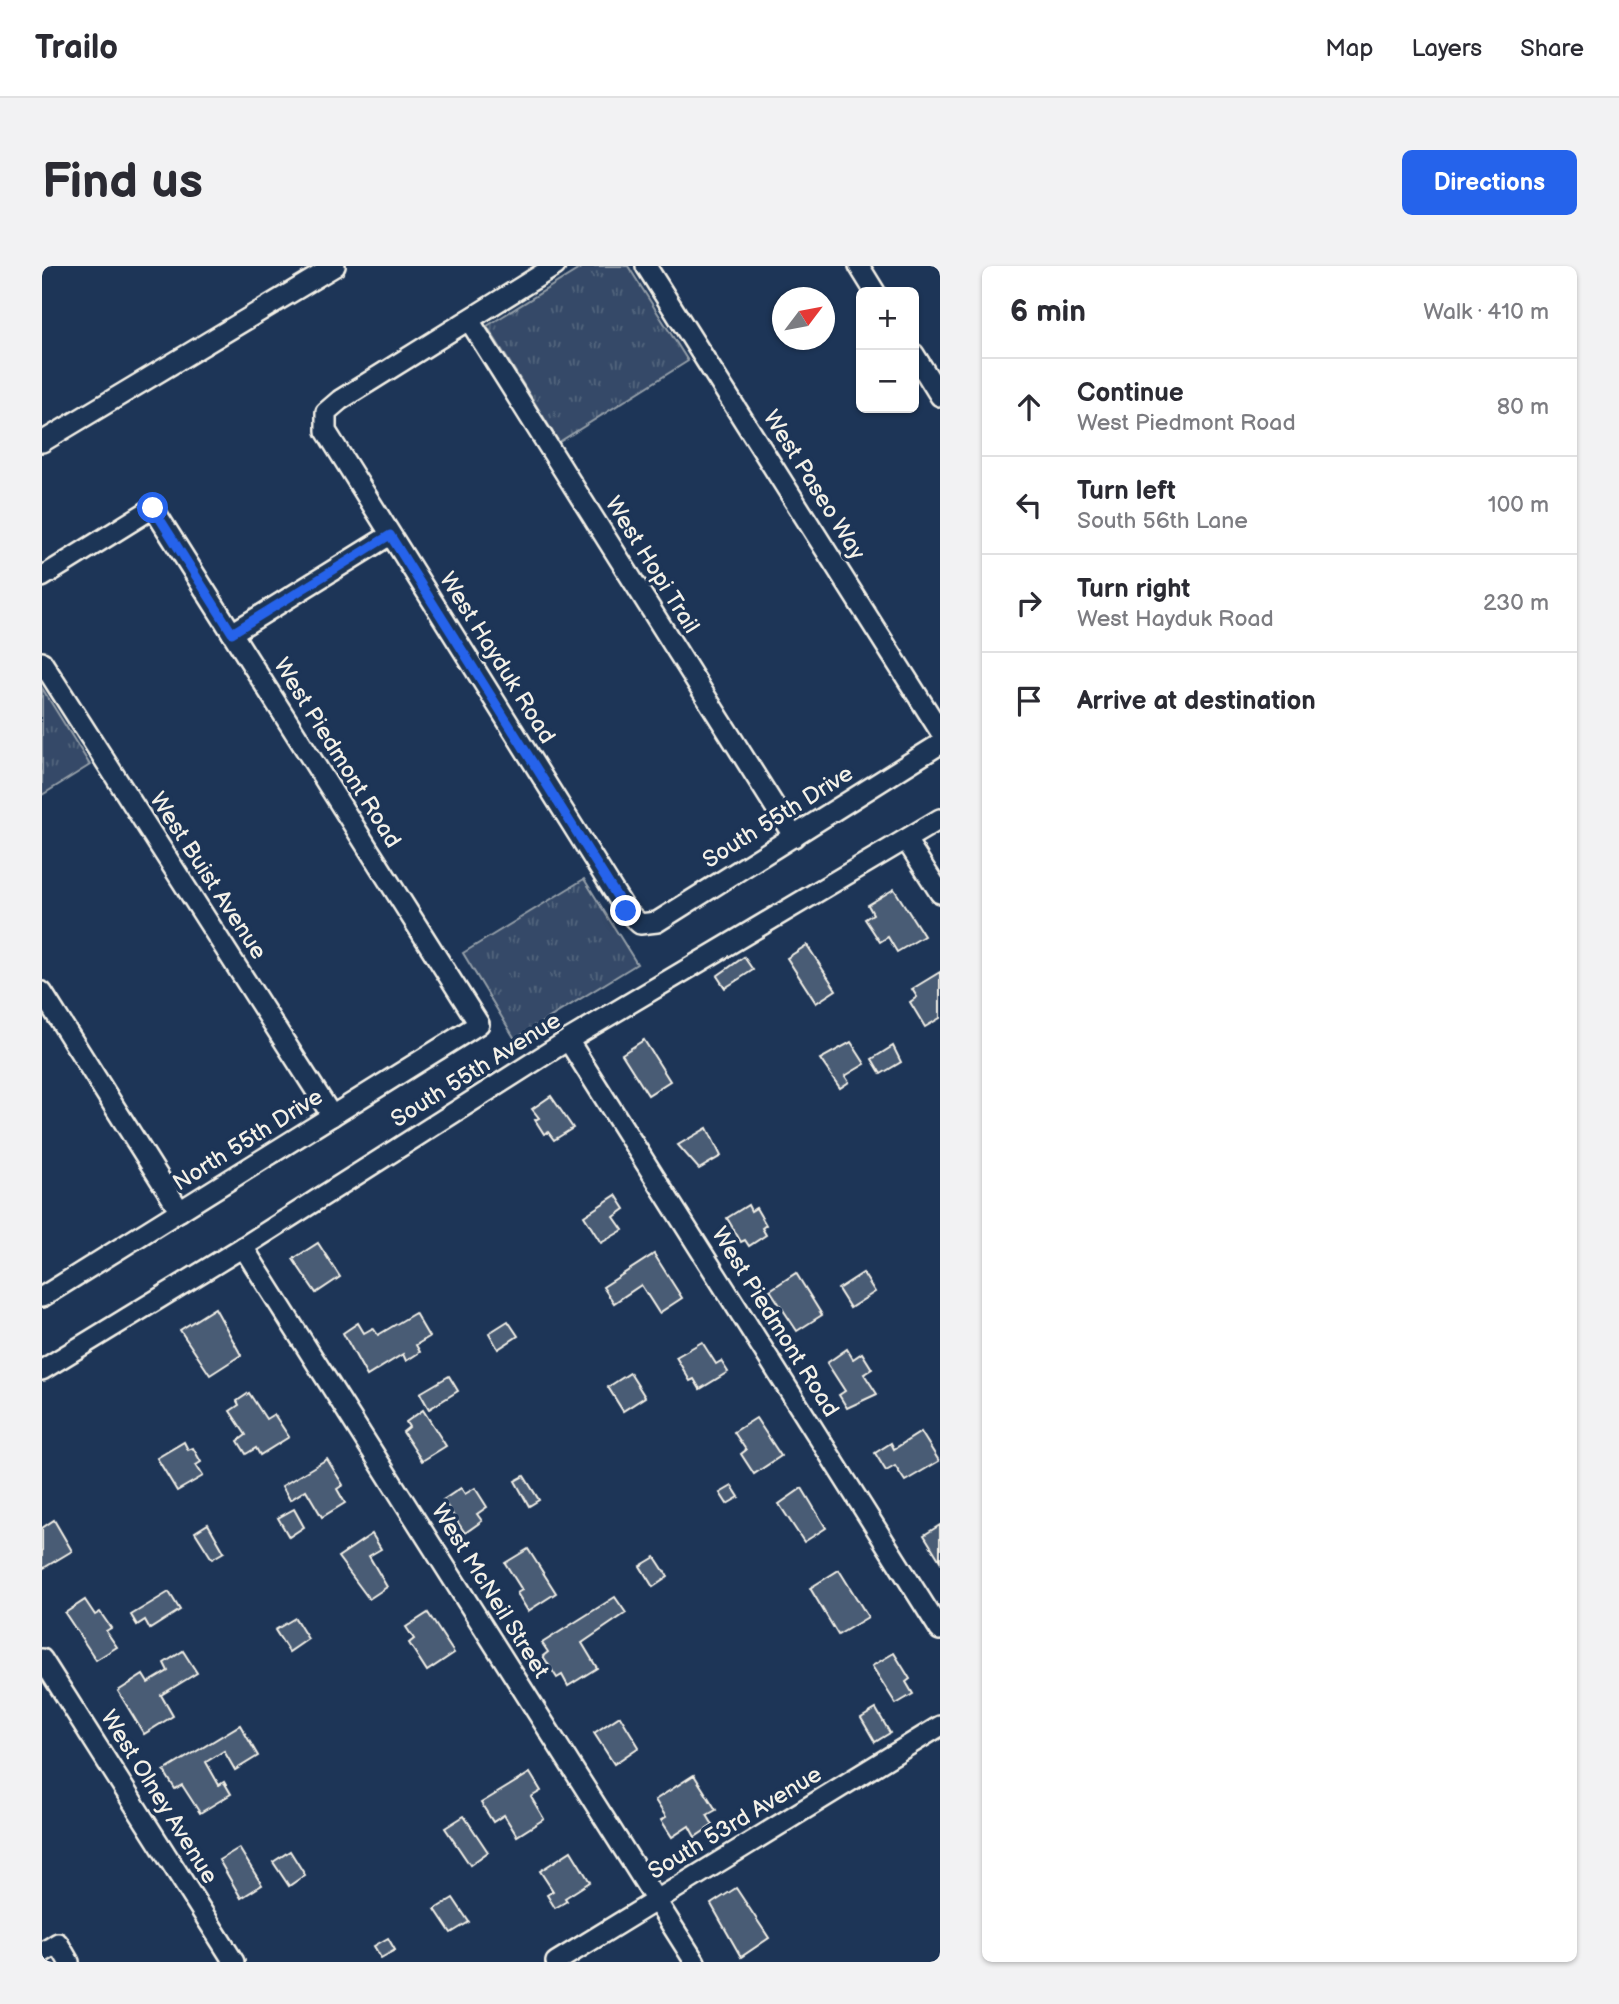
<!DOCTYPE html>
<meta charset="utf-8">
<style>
:root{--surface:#fff;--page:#f2f2f3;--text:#2b2b33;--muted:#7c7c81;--line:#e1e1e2;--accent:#2563eb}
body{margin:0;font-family:"Balsamiq Sans",sans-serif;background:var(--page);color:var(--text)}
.controls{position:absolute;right:21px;top:21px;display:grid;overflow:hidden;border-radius:10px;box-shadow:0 2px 5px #0004}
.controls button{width:63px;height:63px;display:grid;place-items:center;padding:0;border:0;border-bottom:2px solid var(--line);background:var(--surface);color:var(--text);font:35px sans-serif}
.compass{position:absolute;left:730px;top:21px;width:63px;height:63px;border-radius:50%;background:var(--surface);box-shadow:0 2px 5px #0004;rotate:58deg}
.stop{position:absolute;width:21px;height:21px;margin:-16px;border:5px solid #2563eb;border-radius:50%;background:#fff}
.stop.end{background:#2563eb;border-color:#fff;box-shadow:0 2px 7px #0008}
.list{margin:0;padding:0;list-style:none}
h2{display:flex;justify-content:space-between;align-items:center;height:91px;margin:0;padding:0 28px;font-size:30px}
h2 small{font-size:23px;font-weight:400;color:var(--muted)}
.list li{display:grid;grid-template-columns:46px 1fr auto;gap:21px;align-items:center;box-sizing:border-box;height:98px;padding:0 28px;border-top:2px solid var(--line)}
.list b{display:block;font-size:26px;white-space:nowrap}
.list p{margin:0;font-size:23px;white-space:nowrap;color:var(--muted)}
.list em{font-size:23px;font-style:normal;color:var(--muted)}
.icon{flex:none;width:38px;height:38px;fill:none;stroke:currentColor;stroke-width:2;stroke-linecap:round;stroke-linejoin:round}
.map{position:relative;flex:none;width:898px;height:1696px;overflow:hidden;border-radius:10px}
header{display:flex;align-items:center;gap:42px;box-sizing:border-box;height:98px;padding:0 35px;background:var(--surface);border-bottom:2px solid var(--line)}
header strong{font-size:33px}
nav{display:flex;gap:38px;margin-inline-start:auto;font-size:24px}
.intro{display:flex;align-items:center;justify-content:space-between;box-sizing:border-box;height:168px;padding:0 42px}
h1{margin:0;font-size:49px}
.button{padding:18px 32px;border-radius:10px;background:var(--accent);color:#fff;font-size:24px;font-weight:700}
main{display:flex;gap:42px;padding:0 42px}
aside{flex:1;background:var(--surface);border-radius:10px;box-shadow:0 2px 5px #0004}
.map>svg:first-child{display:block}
.park{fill:url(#park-tufts);stroke:#949ea8;stroke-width:2}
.building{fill:#485b74;stroke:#f4f1e8;stroke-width:2}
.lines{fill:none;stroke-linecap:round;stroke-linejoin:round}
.minor-casing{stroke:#f4f1e8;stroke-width:24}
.minor{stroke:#1d3557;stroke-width:19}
.route{stroke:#2563eb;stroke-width:9}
.labels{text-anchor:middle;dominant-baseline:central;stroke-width:7;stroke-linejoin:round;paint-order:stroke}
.street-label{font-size:23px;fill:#f4f1e8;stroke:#1d3557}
</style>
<header>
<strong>Trailo</strong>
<nav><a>Map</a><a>Layers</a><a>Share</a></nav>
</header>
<div class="intro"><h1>Find us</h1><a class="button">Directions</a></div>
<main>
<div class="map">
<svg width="898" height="1696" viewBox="0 0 898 1696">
<defs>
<pattern id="park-tufts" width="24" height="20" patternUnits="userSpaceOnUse" patternTransform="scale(1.75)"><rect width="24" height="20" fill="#354a67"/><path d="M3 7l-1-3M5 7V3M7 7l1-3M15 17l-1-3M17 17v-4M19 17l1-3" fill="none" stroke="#53657d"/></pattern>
</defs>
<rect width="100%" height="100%" fill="#1d3557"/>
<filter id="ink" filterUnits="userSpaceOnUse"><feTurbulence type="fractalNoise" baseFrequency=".0143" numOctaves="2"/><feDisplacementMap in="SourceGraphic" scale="14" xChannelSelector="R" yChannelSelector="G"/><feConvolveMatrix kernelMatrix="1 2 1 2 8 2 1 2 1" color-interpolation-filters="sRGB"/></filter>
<g filter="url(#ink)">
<g class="park">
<polygon points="542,0 586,0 646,95 517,176 445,60"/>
<polygon points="0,422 48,499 0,529"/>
<polygon points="542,613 595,698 473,773 421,687"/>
</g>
<g class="building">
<polygon points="852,623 882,670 855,686 846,671 838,676 823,653 831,648 826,639"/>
<polygon points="765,679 794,724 774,737 745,692"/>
<polygon points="702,691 711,704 683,722 675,710"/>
<polygon points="898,706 898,752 883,761 868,736 875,731 870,723"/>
<polygon points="602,774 628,815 606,829 580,788"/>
<polygon points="809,776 823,798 803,810 807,816 798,822 778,793"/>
<polygon points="851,780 859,796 839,808 830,793"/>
<polygon points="509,830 531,862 512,874 506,866 502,868 493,854 497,852 490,843"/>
<polygon points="665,862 679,890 657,903 636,879"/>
<polygon points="574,929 583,943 572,951 581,964 559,977 542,950"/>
<polygon points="706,939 709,945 714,942 724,959 720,962 724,969 707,980 703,974 699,976 685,952"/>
<polygon points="276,977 298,1011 274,1027 251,993"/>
<polygon points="612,988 640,1032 617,1047 599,1019 572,1037 561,1021"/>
<polygon points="754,1007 780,1049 755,1065 728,1024"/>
<polygon points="821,1007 833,1026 808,1042 796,1023"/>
<polygon points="173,1042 199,1089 168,1109 138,1064"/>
<polygon points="373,1047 387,1071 374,1079 378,1086 364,1095 361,1088 325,1110 301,1067 316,1057 322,1067 331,1062 336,1069"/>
<polygon points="466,1055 476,1070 456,1083 447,1067"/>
<polygon points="660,1076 674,1098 679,1095 686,1106 658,1123 652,1113 648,1115 634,1091"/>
<polygon points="805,1083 811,1093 820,1087 830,1103 822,1108 835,1128 805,1142 797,1129 803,1125 785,1097"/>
<polygon points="588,1107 603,1131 581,1145 566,1121"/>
<polygon points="407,1110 416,1125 387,1143 378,1127"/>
<polygon points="207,1127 224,1153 232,1148 247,1171 218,1189 214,1182 204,1188 196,1175 204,1169 188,1145 197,1139 195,1135"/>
<polygon points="381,1144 404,1180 380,1195 361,1166 367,1161 364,1156"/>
<polygon points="714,1152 739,1190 712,1208 699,1188 704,1184 692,1166"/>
<polygon points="879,1166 897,1195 863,1215 853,1200 844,1205 833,1187 849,1177 852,1183"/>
<polygon points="142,1176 146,1184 151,1182 159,1196 154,1199 161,1210 135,1225 115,1192"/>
<polygon points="285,1193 301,1219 295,1223 303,1237 280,1251 264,1224 248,1234 240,1220"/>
<polygon points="482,1210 497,1234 487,1240 473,1215"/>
<polygon points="690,1220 697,1231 685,1238 678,1227"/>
<polygon points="419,1222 423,1228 433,1222 445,1241 435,1248 440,1255 423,1267 401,1234"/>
<polygon points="760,1222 784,1262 762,1276 737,1238"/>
<polygon points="252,1243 262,1261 247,1271 236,1252"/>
<polygon points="12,1254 30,1285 0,1303 0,1262"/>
<polygon points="166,1258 182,1286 170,1293 153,1266"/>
<polygon points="898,1259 898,1295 882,1269"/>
<polygon points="330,1268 339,1283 327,1290 345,1321 327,1333 296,1291"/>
<polygon points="486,1283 514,1327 486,1345 475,1327 480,1324 463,1297"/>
<polygon points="613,1291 626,1311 611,1321 598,1300"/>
<polygon points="797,1304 826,1351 796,1369 768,1322"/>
<polygon points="127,1326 138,1344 108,1363 103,1354 95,1359 89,1349"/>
<polygon points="573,1331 584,1347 540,1377 555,1402 526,1420 520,1409 515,1412 501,1390 506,1386 500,1377"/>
<polygon points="43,1334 53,1349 58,1346 69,1362 64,1365 75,1381 54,1394 23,1347"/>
<polygon points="386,1347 412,1387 385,1405 367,1377 372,1373 364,1361"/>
<polygon points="253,1352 266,1373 247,1386 233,1364"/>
<polygon points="141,1385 155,1407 119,1429 131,1450 102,1468 76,1425 101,1409 106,1417 126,1405 122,1397"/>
<polygon points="852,1387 868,1413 864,1416 871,1428 854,1438 830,1400"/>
<polygon points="834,1443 848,1467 833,1476 819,1452"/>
<polygon points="578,1450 597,1481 572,1498 552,1467"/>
<polygon points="198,1459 216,1490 193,1504 182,1485 164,1496 177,1519 182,1516 189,1528 158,1547 140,1519 133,1523 122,1505"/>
<polygon points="488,1507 499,1525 489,1531 502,1553 475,1570 462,1549 451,1556 439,1537"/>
<polygon points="652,1509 674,1544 665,1549 671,1559 653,1571 647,1560 630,1571 619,1554 624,1551 613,1534"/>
<polygon points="422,1550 446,1586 428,1599 403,1562"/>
<polygon points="197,1582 220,1619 199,1632 177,1594"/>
<polygon points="248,1585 263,1609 247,1620 231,1596"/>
<polygon points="529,1585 548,1616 523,1632 525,1635 513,1642 505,1629 511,1625 498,1605"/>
<polygon points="694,1622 727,1672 699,1691 669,1638"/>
<polygon points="411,1632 427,1656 409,1667 393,1643"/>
<polygon points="346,1672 353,1684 339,1692 332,1680"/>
</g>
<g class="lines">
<g class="minor-casing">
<g id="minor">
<polyline points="513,0 298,134 284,146 284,165 584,645 598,658 615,656 898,478"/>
<polyline points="604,0 898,465"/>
<polyline points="817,0 833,26"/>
<polyline points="427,54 752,571"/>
<polyline points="872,88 898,130"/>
<polyline points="0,176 293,0"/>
<polyline points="0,311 111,242 437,758 0,1031"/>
<polyline points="190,367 348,269"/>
<polyline points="0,396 290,850"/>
<polyline points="864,574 898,627"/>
<polyline points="0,726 138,945"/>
<polyline points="526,774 898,1364"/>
<polyline points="201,981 653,1696"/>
<polyline points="0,1104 201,981 526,774 898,553"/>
<polyline points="0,1393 192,1696"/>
<polyline points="0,1687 16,1677 27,1696"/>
<polyline points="514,1696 898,1460"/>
</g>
</g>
<use href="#minor" class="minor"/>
</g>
</g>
<g class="lines" filter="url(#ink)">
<polyline class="route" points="111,242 190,367 348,269 584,645"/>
</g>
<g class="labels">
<g class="street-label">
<text transform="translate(772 219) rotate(58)">West Paseo Way</text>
<text transform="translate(610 299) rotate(58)">West Hopi Trail</text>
<text transform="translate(455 392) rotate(58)">West Hayduk Road</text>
<text transform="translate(295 487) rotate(58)">West Piedmont Road</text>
<text transform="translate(736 551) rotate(-32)">South 55th Drive</text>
<text transform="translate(166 610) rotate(57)">West Buist Avenue</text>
<text transform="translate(434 804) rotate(-32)">South 55th Avenue</text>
<text transform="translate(206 874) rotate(-32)">North 55th Drive</text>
<text transform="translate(733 1056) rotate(58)">West Piedmont Road</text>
<text transform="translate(448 1325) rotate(58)">West McNeil Street</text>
<text transform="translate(117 1531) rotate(58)">West Olney Avenue</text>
<text transform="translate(693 1557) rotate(-31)">South 53rd Avenue</text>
</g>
</g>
</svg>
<div class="controls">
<button>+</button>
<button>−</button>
</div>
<svg class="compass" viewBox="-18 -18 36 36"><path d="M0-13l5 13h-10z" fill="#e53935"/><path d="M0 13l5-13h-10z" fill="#7c7c81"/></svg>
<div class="stop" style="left:111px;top:242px"></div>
<div class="stop end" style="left:584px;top:645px"></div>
</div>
<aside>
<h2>6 min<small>Walk · 410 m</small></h2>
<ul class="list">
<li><svg class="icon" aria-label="ahead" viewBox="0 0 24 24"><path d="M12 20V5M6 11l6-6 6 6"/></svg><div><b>Continue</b><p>West Piedmont Road</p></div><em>80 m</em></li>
<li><svg class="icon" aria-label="left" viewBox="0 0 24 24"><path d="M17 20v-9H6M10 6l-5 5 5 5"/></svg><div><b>Turn left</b><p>South 56th Lane</p></div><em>100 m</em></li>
<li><svg class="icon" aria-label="right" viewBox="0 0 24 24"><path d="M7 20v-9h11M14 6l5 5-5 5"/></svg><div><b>Turn right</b><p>West Hayduk Road</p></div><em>230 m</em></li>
<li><svg class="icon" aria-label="arrive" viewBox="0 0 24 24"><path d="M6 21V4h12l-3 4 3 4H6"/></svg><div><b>Arrive at destination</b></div></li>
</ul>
</aside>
</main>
